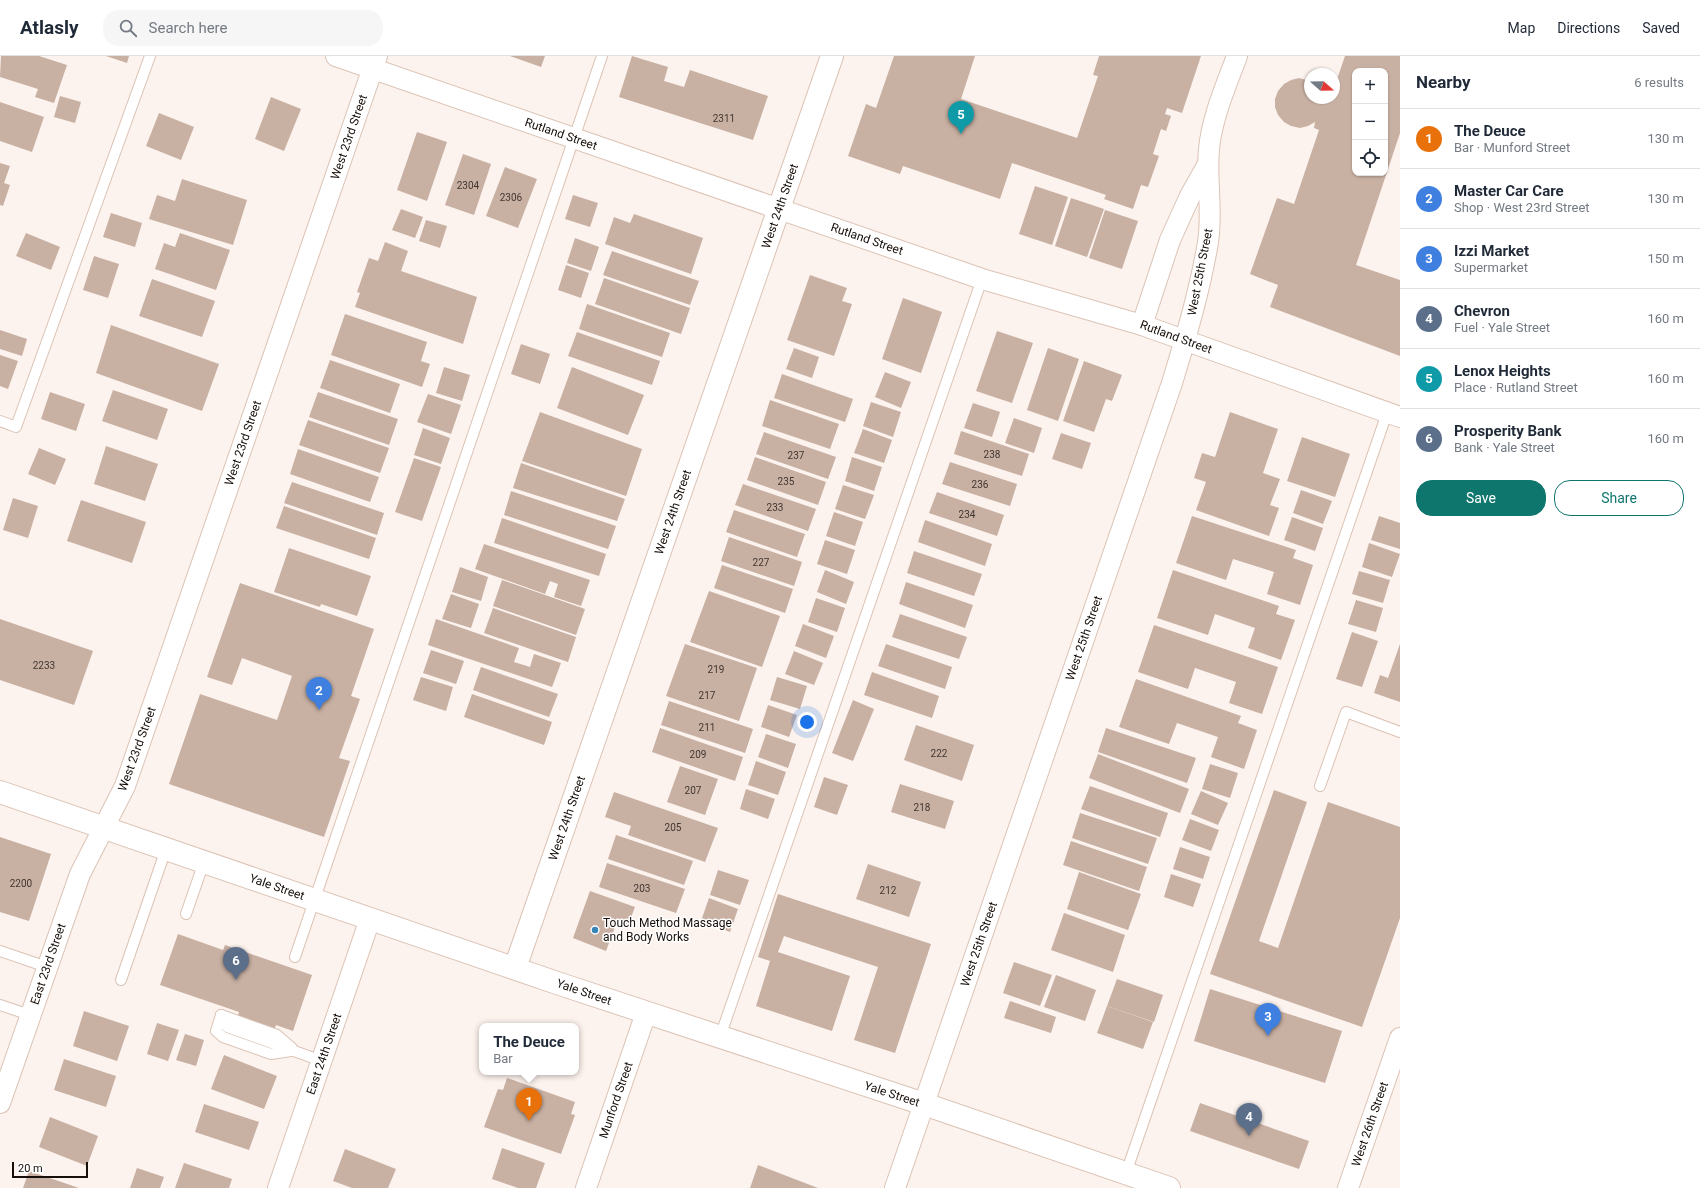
<!DOCTYPE html>
<meta charset="utf-8">
<style>
:root{--surface:#fff;--page:#f6f6f7;--text:#1f2937;--muted:#747a83;--line:#e0e1e3;--accent:#0f766e}
body{margin:0;font-family:Roboto,sans-serif;background:var(--page);color:var(--text)}
.controls{position:absolute;right:12px;top:12px;display:grid;overflow:hidden;border-radius:8px;box-shadow:0 1px 3px #0004}
.controls button{width:36px;height:36px;display:grid;place-items:center;padding:0;border:0;border-bottom:1px solid var(--line);background:var(--surface);color:var(--text);font:20px sans-serif}
.compass{position:absolute;left:1304px;top:12px;width:36px;height:36px;border-radius:50%;background:var(--surface);box-shadow:0 1px 3px #0004;rotate:110deg}
.scale{position:absolute;left:12px;bottom:10px;width:76px;box-sizing:border-box;padding-left:4px;border:2px solid #160e09;border-top:0;font-size:11px;line-height:14px;white-space:nowrap;color:#160e09;-webkit-text-stroke:3px #fff;paint-order:stroke}
.you{position:absolute;left:807px;top:666px;width:14px;height:14px;margin:-10px;border:3px solid #fff;border-radius:50%;background:#1a73e8;box-shadow:0 0 0 6px #1a73e833}
.badge{display:grid;place-items:center;width:26px;height:26px;border-radius:50%;background:var(--accent);color:#fff;font-size:13px;font-weight:700}
.pin{position:absolute;translate:-50% -33px;filter:drop-shadow(0 1px 2px #0008)}
.pin::after{content:'';position:absolute;top:21px;width:14px;height:12px;background:inherit;clip-path:polygon(0 0,100% 0,50% 100%)}
.popup{position:absolute;left:479px;top:967px;width:100px;height:52px;box-sizing:border-box;display:grid;place-content:center;border-radius:8px;background:var(--surface);filter:drop-shadow(0 1px 3px #0005);font-size:13px;white-space:nowrap;color:var(--muted)}
.popup b{font-size:15px;color:var(--text)}
.popup::after{content:'';position:absolute;left:50%;top:100%;margin-left:-8px;border:8px solid transparent;border-top-color:var(--surface)}
.list{margin:0;padding:0;list-style:none}
h2{display:flex;justify-content:space-between;align-items:center;height:52px;margin:0;padding:0 16px;font-size:17px}
h2 small{font-size:13px;font-weight:400;color:var(--muted)}
.list li{display:grid;grid-template-columns:26px 1fr auto;gap:12px;align-items:center;box-sizing:border-box;height:60px;padding:0 16px;border-top:1px solid var(--line)}
.list b{display:block;font-size:15px;white-space:nowrap}
.list p{margin:0;font-size:13px;white-space:nowrap;color:var(--muted)}
.list em{font-size:13px;font-style:normal;color:var(--muted)}
.actions{display:flex;gap:8px;padding:12px 16px}
.actions a{flex:1;padding:9px 0;border:1px solid var(--accent);border-radius:16px;text-align:center;font-size:14px;color:var(--accent)}
.actions .main{background:var(--accent);color:#fff}
.icon{flex:none;width:22px;height:22px;fill:none;stroke:currentColor;stroke-width:2;stroke-linecap:round;stroke-linejoin:round}
.map{position:relative;flex:none;width:1400px;height:1132px;overflow:hidden}
header{display:flex;align-items:center;gap:24px;box-sizing:border-box;height:56px;padding:0 20px;background:var(--surface);border-bottom:1px solid var(--line)}
header strong{font-size:19px}
nav{display:flex;gap:22px;margin-inline-start:auto;font-size:14px}
.search{width:280px;height:36px;background:var(--page);display:flex;align-items:center;gap:10px;box-sizing:border-box;padding:0 14px;border-radius:16px;color:var(--muted);font-size:15px}
main{display:flex}
aside{flex:1;background:var(--surface)}
.map>svg:first-child{display:block}
.building{fill:#c8b0a3;fill-rule:evenodd}
.lines{fill:none;stroke-linecap:round;stroke-linejoin:round}
.lane-casing{stroke:#dbc3b5;stroke-width:12}
.street-casing{stroke:#dbc3b5;stroke-width:22}
.secondary-casing{stroke:#dbc3b5;stroke-width:24}
.lane{stroke:#fff;stroke-width:10}
.street{stroke:#fff;stroke-width:20}
.secondary{stroke:#fff;stroke-width:22}
.poi-dot{fill:#3886b8;stroke:#fff;stroke-width:1.5}
.labels{text-anchor:middle;dominant-baseline:central;stroke-width:3;stroke-linejoin:round;paint-order:stroke}
.number-label{font-size:10px;fill:#423630}
.street-label{font-size:12px;fill:#160e09;stroke:#fff}
.poi-label{font-size:12px;fill:#160e09;stroke:#fff;text-anchor:start}
</style>
<header>
<strong>Atlasly</strong>
<div class="search"><svg class="icon" aria-label="search" viewBox="0 0 24 24"><circle cx="10" cy="10" r="6"/><path d="M15 15l6 6"/></svg>Search here</div>
<nav><a>Map</a><a>Directions</a><a>Saved</a></nav>
</header>
<main>
<div class="map">
<svg width="1400" height="1132" viewBox="0 0 1400 1132">
<rect width="100%" height="100%" fill="#fdf3ee"/>
<g class="building">
<polygon points="1,0 39,0 67,9 54,47 35,41 38,33 0,21"/>
<polygon points="106,0 129,0 127,7"/>
<polygon points="510,0 545,0 541,11"/>
<polygon points="632,0 668,11 664,25 684,31 690,14 768,40 753,84 619,41"/>
<polygon points="894,0 975,0 961,43 1077,82 1098,20 1093,19 1099,0 1201,0 1182,57 1167,52 1165,58 1171,60 1166,75 1161,73 1153,98 1159,100 1148,131 1141,129 1133,153 1104,143 1106,139 1012,107 1000,143 903,110 900,118 848,100 866,48 876,52"/>
<path d="M 1345,0 L 1400,0 L 1400,77 L 1356,209 L 1400,224 L 1400,300 L 1270,251 L 1278,229 L 1250,218 L 1277,142 L 1294,148 L 1319,74 L 1314,72 L 1315,66 L 1308,70 L 1300,72 L 1291,70 L 1284,66 L 1278,59 L 1275,51 L 1275,43 L 1278,35 L 1284,28 L 1291,24 L 1299,22 L 1310,25 L 1310,42 L 1334,42 L 1334,32 ZM 1355,15 L 1385,15 L 1385,117 L 1355,117 Z"/>
<polygon points="60,40 81,46 75,67 54,61"/>
<polygon points="271,41 301,53 284,95 255,83"/>
<polygon points="0,46 44,61 32,96 0,85"/>
<polygon points="159,57 194,71 181,104 146,90"/>
<polygon points="417,76 447,86 427,145 397,134"/>
<polygon points="463,98 491,108 474,159 445,149"/>
<polygon points="0,107 10,110 4,127 10,129 3,150 0,149"/>
<polygon points="505,111 537,123 518,172 486,160"/>
<polygon points="182,123 247,144 233,189 149,163 157,139 175,145"/>
<polygon points="1035,130 1068,141 1052,189 1019,178"/>
<polygon points="573,139 598,147 590,171 565,163"/>
<polygon points="1071,142 1104,153 1087,201 1055,190"/>
<polygon points="401,153 423,161 415,182 392,174"/>
<polygon points="1105,154 1138,165 1122,213 1089,202"/>
<polygon points="111,157 142,167 135,191 103,181"/>
<polygon points="634,158 703,182 691,218 605,188 614,161 630,167"/>
<polygon points="426,164 447,170 440,192 419,185"/>
<polygon points="26,177 60,191 51,214 16,200"/>
<polygon points="180,177 230,194 216,234 155,213 164,187 175,191"/>
<polygon points="575,182 599,191 591,215 567,207"/>
<polygon points="385,186 408,195 401,215 477,241 463,288 355,251 360,237 357,236 369,202 378,205"/>
<polygon points="612,195 699,225 690,249 603,219"/>
<polygon points="94,200 119,208 108,242 83,234"/>
<polygon points="566,209 589,217 581,242 558,234"/>
<polygon points="810,219 847,232 842,245 852,248 834,300 787,284"/>
<polygon points="604,222 690,252 681,278 595,248"/>
<polygon points="152,223 215,245 202,281 139,260"/>
<polygon points="903,242 942,256 921,317 882,303"/>
<polygon points="587,248 670,277 662,301 579,273"/>
<polygon points="345,258 427,286 421,305 430,308 422,331 331,299"/>
<polygon points="111,269 219,308 202,355 96,317"/>
<polygon points="0,274 27,283 22,300 0,293"/>
<polygon points="997,275 1033,287 1012,347 976,335"/>
<polygon points="577,276 660,305 652,329 568,300"/>
<polygon points="521,288 550,298 540,328 511,318"/>
<polygon points="794,292 819,301 812,322 786,313"/>
<polygon points="1048,292 1079,303 1058,365 1027,354"/>
<polygon points="0,299 18,305 8,333 0,330"/>
<polygon points="330,304 400,328 390,357 320,332"/>
<polygon points="1084,305 1122,319 1112,345 1106,343 1094,376 1063,365"/>
<polygon points="444,311 470,319 462,345 436,337"/>
<polygon points="572,311 644,339 628,379 557,352"/>
<polygon points="885,316 911,326 901,352 875,341"/>
<polygon points="782,318 853,343 845,366 774,342"/>
<polygon points="113,334 168,353 157,384 102,365"/>
<polygon points="50,336 85,348 76,375 41,363"/>
<polygon points="318,336 398,363 389,389 309,361"/>
<polygon points="428,338 461,349 451,378 417,366"/>
<polygon points="770,344 839,368 830,393 762,370"/>
<polygon points="871,346 901,356 893,381 863,370"/>
<polygon points="973,347 1000,356 992,381 964,372"/>
<polygon points="540,356 642,393 626,440 522,405"/>
<polygon points="1230,356 1278,373 1263,417 1280,423 1270,449 1279,452 1269,480 1196,454 1206,426 1194,422 1202,397 1215,401"/>
<polygon points="1014,362 1042,372 1034,397 1005,387"/>
<polygon points="308,364 389,392 380,417 299,389"/>
<polygon points="423,372 450,382 441,408 414,399"/>
<polygon points="863,373 892,384 884,407 854,397"/>
<polygon points="961,375 1029,398 1022,420 954,398"/>
<polygon points="764,376 836,401 828,423 756,398"/>
<polygon points="1061,377 1091,387 1082,413 1052,403"/>
<polygon points="1302,381 1350,398 1335,441 1287,425"/>
<polygon points="106,390 158,408 145,445 94,428"/>
<polygon points="39,392 66,403 55,429 28,418"/>
<polygon points="298,393 379,421 370,446 290,418"/>
<polygon points="755,401 826,426 818,449 747,424"/>
<polygon points="852,401 882,411 874,435 845,425"/>
<polygon points="414,402 441,411 422,465 395,456"/>
<polygon points="950,406 1017,428 1010,450 942,428"/>
<polygon points="521,407 625,443 617,465 513,432"/>
<polygon points="292,426 384,457 377,479 284,447"/>
<polygon points="743,428 816,453 808,475 735,449"/>
<polygon points="843,429 874,439 865,463 835,453"/>
<polygon points="1301,434 1332,445 1323,468 1293,457"/>
<polygon points="511,435 616,470 608,493 504,459"/>
<polygon points="937,436 1004,459 997,480 929,457"/>
<polygon points="13,442 38,450 28,482 3,474"/>
<polygon points="81,444 146,466 132,507 67,485"/>
<polygon points="284,450 376,482 369,503 276,472"/>
<polygon points="734,454 805,478 797,501 726,476"/>
<polygon points="834,456 863,466 855,490 826,480"/>
<polygon points="1192,460 1296,494 1293,502 1313,509 1300,549 1267,538 1274,516 1233,503 1226,524 1176,507"/>
<polygon points="1379,460 1400,467 1400,493 1371,484"/>
<polygon points="1292,461 1323,472 1315,495 1284,484"/>
<polygon points="502,462 606,498 599,520 494,487"/>
<polygon points="925,464 992,488 985,510 918,486"/>
<polygon points="729,481 802,506 794,530 721,505"/>
<polygon points="825,484 855,494 847,518 817,508"/>
<polygon points="1369,487 1400,498 1392,521 1362,511"/>
<polygon points="484,488 590,524 581,550 554,541 558,528 550,525 545,538 475,513"/>
<polygon points="289,492 371,520 357,560 321,548 320,551 274,536"/>
<polygon points="914,495 982,518 974,540 907,517"/>
<polygon points="722,509 793,533 785,557 714,532"/>
<polygon points="460,511 488,521 481,545 452,536"/>
<polygon points="825,514 854,526 846,548 817,536"/>
<polygon points="1173,514 1279,550 1276,558 1295,564 1281,604 1248,592 1255,572 1215,558 1208,579 1157,562"/>
<polygon points="1359,515 1390,524 1383,547 1352,538"/>
<polygon points="502,524 585,553 576,579 493,550"/>
<polygon points="906,526 973,549 965,572 899,548"/>
<polygon points="240,527 374,573 351,640 360,643 339,702 350,705 324,781 169,728 200,638 277,664 292,620 242,602 232,629 207,621"/>
<polygon points="709,535 780,560 762,611 690,586"/>
<polygon points="451,538 479,548 471,572 442,563"/>
<polygon points="816,542 845,552 837,576 808,566"/>
<polygon points="1356,544 1383,552 1376,576 1348,568"/>
<polygon points="493,552 576,581 568,606 484,577"/>
<polygon points="900,558 967,581 959,603 892,581"/>
<polygon points="0,563 93,595 74,649 0,624"/>
<polygon points="436,563 519,592 514,606 530,611 534,598 561,607 552,631 428,589"/>
<polygon points="803,568 834,580 826,602 795,590"/>
<polygon points="1154,569 1278,611 1262,658 1229,647 1236,626 1195,612 1188,633 1138,616"/>
<polygon points="1352,576 1378,585 1362,631 1336,623"/>
<polygon points="685,588 757,612 739,665 666,640"/>
<polygon points="886,588 952,611 945,633 878,610"/>
<polygon points="1400,588 1400,646 1374,637 1380,619 1388,622"/>
<polygon points="431,594 464,605 456,628 423,617"/>
<polygon points="794,595 823,607 814,629 785,618"/>
<polygon points="481,611 558,638 549,661 473,634"/>
<polygon points="872,616 939,640 932,662 864,639"/>
<polygon points="421,621 453,631 446,655 413,644"/>
<polygon points="777,621 807,630 800,653 770,644"/>
<polygon points="1136,623 1241,660 1238,667 1257,674 1244,713 1211,701 1218,681 1177,667 1169,688 1119,671"/>
<polygon points="472,638 552,666 544,689 464,661"/>
<polygon points="853,644 874,653 853,705 832,697"/>
<polygon points="669,645 753,673 745,697 661,669"/>
<polygon points="768,649 797,659 789,681 761,671"/>
<polygon points="916,669 974,689 962,725 904,704"/>
<polygon points="660,672 743,701 735,725 652,696"/>
<polygon points="1106,672 1196,702 1187,727 1098,696"/>
<polygon points="766,678 796,688 788,712 758,701"/>
<polygon points="1098,698 1189,733 1180,757 1089,722"/>
<polygon points="756,705 786,716 778,739 748,729"/>
<polygon points="1210,708 1238,717 1230,742 1202,733"/>
<polygon points="680,710 718,723 705,759 667,746"/>
<polygon points="824,721 848,729 837,759 814,751"/>
<polygon points="900,728 954,745 945,773 891,756"/>
<polygon points="1090,730 1168,757 1160,781 1081,753"/>
<polygon points="746,733 775,743 768,763 740,753"/>
<polygon points="1274,734 1307,746 1259,885 1278,892 1328,746 1400,771 1400,862 1362,971 1210,918"/>
<polygon points="1201,735 1228,747 1218,769 1191,758"/>
<polygon points="614,736 718,772 705,806 628,779 631,770 605,761"/>
<polygon points="1080,757 1157,782 1148,808 1072,782"/>
<polygon points="1190,763 1219,774 1211,795 1182,784"/>
<polygon points="616,779 693,805 684,829 608,803"/>
<polygon points="0,781 51,798 29,865 0,856"/>
<polygon points="1071,785 1147,811 1139,835 1063,809"/>
<polygon points="1180,791 1210,801 1203,823 1173,813"/>
<polygon points="607,807 685,833 676,857 599,831"/>
<polygon points="868,808 921,826 909,861 856,843"/>
<polygon points="718,814 749,824 740,849 710,839"/>
<polygon points="1079,816 1141,838 1128,874 1067,853"/>
<polygon points="1171,818 1201,828 1193,851 1164,841"/>
<polygon points="590,835 635,851 627,872 616,868 606,895 573,882"/>
<polygon points="778,838 931,888 895,997 854,984 878,911 784,880 778,896 850,920 832,975 756,950 770,905 758,901"/>
<polygon points="709,842 738,853 730,876 701,865"/>
<polygon points="1064,857 1125,879 1113,916 1051,894"/>
<polygon points="178,878 223,894 225,889 312,919 293,975 276,969 266,999 229,986 239,956 160,929"/>
<polygon points="1014,906 1052,919 1040,950 1003,937"/>
<polygon points="1056,919 1096,934 1085,965 1044,951"/>
<polygon points="1117,923 1163,939 1154,966 1107,950"/>
<polygon points="1210,933 1342,975 1325,1027 1194,985"/>
<polygon points="1010,945 1056,961 1051,977 1004,962"/>
<polygon points="1107,950 1153,966 1143,993 1097,977"/>
<polygon points="84,955 129,970 117,1005 73,990"/>
<polygon points="157,967 179,974 168,1005 147,998"/>
<polygon points="185,978 204,984 196,1010 176,1004"/>
<polygon points="224,999 277,1020 264,1053 211,1033"/>
<polygon points="64,1003 116,1020 106,1051 54,1034"/>
<polygon points="507,1022 575,1046 571,1058 575,1059 561,1098 484,1071 498,1033 503,1034"/>
<polygon points="1200,1047 1309,1085 1299,1113 1190,1075"/>
<polygon points="204,1048 259,1066 249,1094 195,1076"/>
<polygon points="50,1061 98,1080 87,1110 39,1091"/>
<polygon points="502,1092 545,1107 536,1132 518,1132 492,1123"/>
<polygon points="345,1093 396,1113 388,1132 352,1132 333,1125"/>
<polygon points="184,1107 232,1123 229,1132 175,1132"/>
<polygon points="758,1109 818,1132 750,1132"/>
<polygon points="137,1112 164,1121 160,1132 130,1132"/>
<polygon points="29,1115 79,1132 23,1132"/>
</g>
<g class="lines">
<g class="lane-casing">
<g id="lane">
<polyline points="0,365 16,371 150,0"/>
<polyline points="1320,730 1346,656 1400,676"/>
<polyline points="186,858 204,806"/>
<polyline points="0,895 47,911"/>
<polyline points="295,901 602,0"/>
<polyline points="121,924 166,793"/>
<polyline points="0,949 30,959"/>
<polyline points="221,959 227,971 322,1005"/>
<polyline points="221,959 216,975 223,981 271,998 291,995"/>
<polyline points="221,959 277,979 292,992"/>
<polyline points="720,981 982,223"/>
<polyline points="1126,1117 1387,357"/>
</g>
</g>
<g class="street-casing">
<g id="street">
<polyline points="336,0 982,223 1142,269 1400,361"/>
<polyline points="1142,269 1170,184 1190,140 1208,108"/>
<polyline points="0,1047 80,818 125,730 377,0"/>
<polyline points="278,1132 370,863"/>
<polyline points="586,1132 646,957"/>
<path d="M 895,1132 L 1172,327 C 1186,281 1200,234 1208,186 C 1213,155 1206,124 1209,93 C 1212,61 1226,30 1237,0"/>
<polyline points="1348,1132 1400,982"/>
</g>
</g>
<g class="secondary-casing">
<g id="secondary">
<polyline points="0,736 557,927 924,1048 1169,1132"/>
<polyline points="515,912 832,0"/>
</g>
</g>
<use href="#lane" class="lane"/>
<use href="#street" class="street"/>
<use href="#secondary" class="secondary"/>
</g>
<circle class="poi-dot" cx="595" cy="874" r="4"/>
<g class="labels">
<g class="number-label">
<text x="724" y="62">2311</text>
<text x="468" y="129">2304</text>
<text x="511" y="141">2306</text>
<text x="992" y="398">238</text>
<text x="796" y="399">237</text>
<text x="786" y="425">235</text>
<text x="980" y="428">236</text>
<text x="775" y="451">233</text>
<text x="967" y="458">234</text>
<text x="761" y="506">227</text>
<text x="44" y="609">2233</text>
<text x="716" y="613">219</text>
<text x="707" y="639">217</text>
<text x="707" y="671">211</text>
<text x="939" y="697">222</text>
<text x="698" y="698">209</text>
<text x="693" y="734">207</text>
<text x="922" y="751">218</text>
<text x="673" y="771">205</text>
<text x="21" y="827">2200</text>
<text x="642" y="832">203</text>
<text x="888" y="834">212</text>
</g>
<g class="street-label">
<text transform="translate(561 78) rotate(19)">Rutland Street</text>
<text transform="translate(349 81) rotate(-71)">West 23rd Street</text>
<text transform="translate(780 150) rotate(-71)">West 24th Street</text>
<text transform="translate(867 183) rotate(19)">Rutland Street</text>
<text transform="translate(1200 216) rotate(-79)">West 25th Street</text>
<text transform="translate(1176 281) rotate(20)">Rutland Street</text>
<text transform="translate(243 387) rotate(-71)">West 23rd Street</text>
<text transform="translate(673 456) rotate(-71)">West 24th Street</text>
<text transform="translate(1084 582) rotate(-71)">West 25th Street</text>
<text transform="translate(137 693) rotate(-70)">West 23rd Street</text>
<text transform="translate(567 762) rotate(-71)">West 24th Street</text>
<text transform="translate(277 831) rotate(19)">Yale Street</text>
<text transform="translate(979 888) rotate(-71)">West 25th Street</text>
<text transform="translate(48 908) rotate(-71)">East 23rd Street</text>
<text transform="translate(584 936) rotate(19)">Yale Street</text>
<text transform="translate(324 998) rotate(-71)">East 24th Street</text>
<text transform="translate(892 1038) rotate(18)">Yale Street</text>
<text transform="translate(616 1044) rotate(-71)">Munford Street</text>
<text transform="translate(1370 1068) rotate(-71)">West 26th Street</text>
</g>
<g class="poi-label">
<text x="603" y="867">Touch Method Massage<tspan x="603" dy="14">and Body Works</tspan></text>
</g>
</g>
</svg>
<div class="controls">
<button>+</button>
<button>−</button>
<button><svg class="icon" aria-label="locate" viewBox="0 0 24 24"><circle cx="12" cy="12" r="6"/><path d="M12 2v4M12 18v4M2 12h4M18 12h4"/></svg></button>
</div>
<svg class="compass" viewBox="-18 -18 36 36"><path d="M0-13l5 13h-10z" fill="#e53935"/><path d="M0 13l5-13h-10z" fill="#747a83"/></svg>
<div class="scale">20 m</div>
<div class="you"></div>
<div class="pin badge" style="left:529px;top:1065px;background:#e8710a">1</div>
<div class="popup"><b>The Deuce</b>Bar</div>
<div class="pin badge" style="left:319px;top:654px;background:#3f7fe0">2</div>
<div class="pin badge" style="left:1268px;top:980px;background:#3f7fe0">3</div>
<div class="pin badge" style="left:1249px;top:1080px;background:#5c6f8a">4</div>
<div class="pin badge" style="left:961px;top:78px;background:#0f9aa8">5</div>
<div class="pin badge" style="left:236px;top:924px;background:#5c6f8a">6</div>
</div>
<aside>
<h2>Nearby<small>6 results</small></h2>
<ul class="list">
<li><span class="badge" style="background:#e8710a">1</span><div><b>The Deuce</b><p>Bar · Munford Street</p></div><em>130 m</em></li>
<li><span class="badge" style="background:#3f7fe0">2</span><div><b>Master Car Care</b><p>Shop · West 23rd Street</p></div><em>130 m</em></li>
<li><span class="badge" style="background:#3f7fe0">3</span><div><b>Izzi Market</b><p>Supermarket</p></div><em>150 m</em></li>
<li><span class="badge" style="background:#5c6f8a">4</span><div><b>Chevron</b><p>Fuel · Yale Street</p></div><em>160 m</em></li>
<li><span class="badge" style="background:#0f9aa8">5</span><div><b>Lenox Heights</b><p>Place · Rutland Street</p></div><em>160 m</em></li>
<li><span class="badge" style="background:#5c6f8a">6</span><div><b>Prosperity Bank</b><p>Bank · Yale Street</p></div><em>160 m</em></li>
</ul>
<div class="actions"><a class="main">Save</a><a>Share</a></div>
</aside>
</main>
